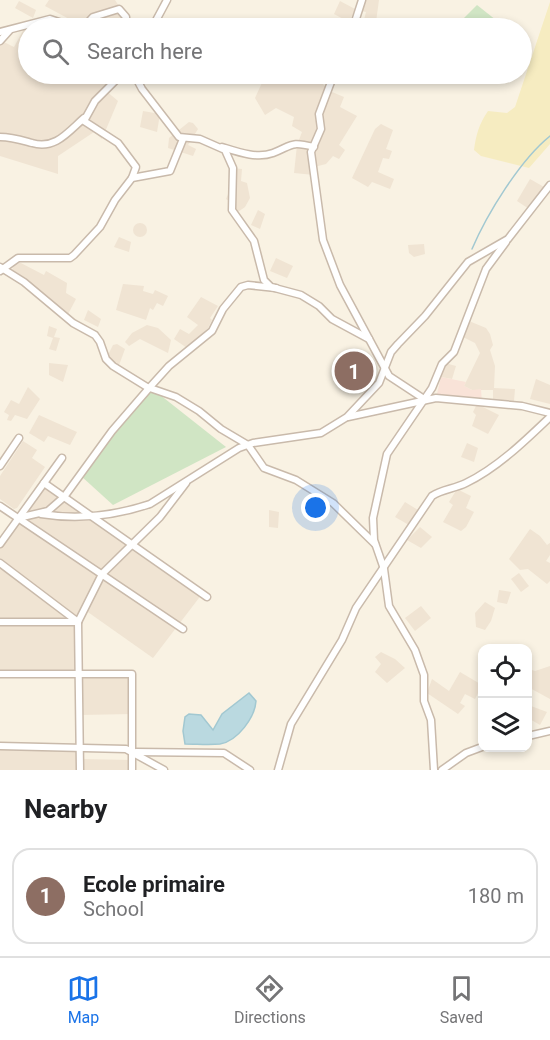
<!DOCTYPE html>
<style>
:root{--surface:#fff;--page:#f6f6f6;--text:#202124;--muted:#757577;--line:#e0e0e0;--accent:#1a73e8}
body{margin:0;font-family:Roboto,sans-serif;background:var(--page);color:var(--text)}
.controls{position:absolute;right:18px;bottom:18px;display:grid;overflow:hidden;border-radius:12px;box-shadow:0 3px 9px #0003}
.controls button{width:54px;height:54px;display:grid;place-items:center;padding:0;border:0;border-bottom:2px solid var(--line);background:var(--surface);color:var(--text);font:30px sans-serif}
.you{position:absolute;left:316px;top:508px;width:21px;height:21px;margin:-15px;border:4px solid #fff;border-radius:50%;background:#1a73e8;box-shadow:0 0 0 9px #1a73e833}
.badge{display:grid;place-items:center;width:39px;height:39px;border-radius:50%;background:var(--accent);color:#fff;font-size:20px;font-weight:700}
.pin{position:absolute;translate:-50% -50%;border:3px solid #fff;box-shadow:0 2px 6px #0006}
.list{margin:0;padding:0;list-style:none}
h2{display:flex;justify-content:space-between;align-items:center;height:78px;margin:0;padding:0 24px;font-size:26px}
h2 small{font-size:20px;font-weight:400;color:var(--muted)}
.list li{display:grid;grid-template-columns:39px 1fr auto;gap:18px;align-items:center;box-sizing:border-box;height:96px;margin:0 12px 12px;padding:0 12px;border:2px solid var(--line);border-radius:18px}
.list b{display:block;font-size:22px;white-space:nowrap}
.list p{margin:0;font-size:20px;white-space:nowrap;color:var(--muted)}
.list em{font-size:20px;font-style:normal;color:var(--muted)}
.icon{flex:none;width:33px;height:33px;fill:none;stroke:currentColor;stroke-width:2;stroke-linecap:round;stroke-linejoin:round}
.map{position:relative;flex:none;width:550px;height:770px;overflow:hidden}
.search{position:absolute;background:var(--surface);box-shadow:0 3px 9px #0003;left:18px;right:18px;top:18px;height:66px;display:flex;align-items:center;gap:15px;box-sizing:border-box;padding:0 21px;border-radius:33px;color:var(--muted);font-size:22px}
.sheet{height:186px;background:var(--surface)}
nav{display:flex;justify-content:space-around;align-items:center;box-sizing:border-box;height:84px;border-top:2px solid var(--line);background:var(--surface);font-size:16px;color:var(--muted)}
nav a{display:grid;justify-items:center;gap:3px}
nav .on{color:var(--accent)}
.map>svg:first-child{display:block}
.residential{fill:#f0e4d3}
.commercial{fill:#f9e3d8}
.green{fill:#d0e5c4}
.sand{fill:#f6ecc1}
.water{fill:#bad9e0;stroke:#a2c8d1;stroke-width:1.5}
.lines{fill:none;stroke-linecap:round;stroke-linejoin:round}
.stream{stroke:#a2c8d1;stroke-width:1.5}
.minor-casing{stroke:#c9baab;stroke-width:9}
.minor{stroke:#fff;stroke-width:6}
</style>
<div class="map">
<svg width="550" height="770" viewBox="0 0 550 770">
<rect width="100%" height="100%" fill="#f9f2e3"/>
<g class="residential">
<polygon points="49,0 115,0 126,17 152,27 66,28 71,20 45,6"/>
<polygon points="365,0 379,0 376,22 364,20 366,12 361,11"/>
<polygon points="19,1 36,10 33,18 15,8"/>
<polygon points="340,1 355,9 349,22 334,14"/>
<polygon points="25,27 38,28 28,28 28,74 122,74 105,90 118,101 102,139 94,132 58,156 58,174 0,156 0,40 14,47"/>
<polygon points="266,74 320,74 317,79 325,86 325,89 344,97 340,107 357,116 339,145 345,150 339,159 333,156 326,164 314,167 314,175 294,173 297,145 302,132 292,126 294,117 276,108 265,115 255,98"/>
<polygon points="143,111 160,114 157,132 140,127"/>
<polygon points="189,122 193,123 198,129 188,145 196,149 193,156 168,148 169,138"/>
<polygon points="381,124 393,130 386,149 392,151 389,159 383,158 378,172 394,179 390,189 372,182 368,187 352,178 375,129"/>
<polygon points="233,168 242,169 241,181 247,183 250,198 245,207 235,214 231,202 226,199 234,180"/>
<polygon points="530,179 544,187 529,209 517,201"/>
<polygon points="258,210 265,214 260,229 251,225"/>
<circle cx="140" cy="230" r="7"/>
<polygon points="119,237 131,242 129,252 114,247"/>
<polygon points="424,244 425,254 414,257 409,253 408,245"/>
<polygon points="276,258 293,266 287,278 270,271"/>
<polygon points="17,261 44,275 46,271 67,283 66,293 76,299 66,318 10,273"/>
<polygon points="123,284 144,286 143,291 153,294 155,290 168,296 163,306 157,303 153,310 150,308 146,320 116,310"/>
<polygon points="201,297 218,306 210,318 212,320 208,328 187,348 174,339 180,329 189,334 198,325 187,317"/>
<polygon points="88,310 101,319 98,327 84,320"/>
<polygon points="469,321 486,328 490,334 493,345 490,350 495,366 494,388 515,389 514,401 493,400 493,390 472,390 464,386 480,353 475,343 463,337"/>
<polygon points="147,325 158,328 171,340 168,353 140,339 129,346 125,342 132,333"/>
<polygon points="49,326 57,329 54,337 60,338 56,351 49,349 53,338 47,336"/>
<polygon points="117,344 125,349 118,368 107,357 113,345"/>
<polygon points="49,363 68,365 63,382 49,375"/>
<polygon points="445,363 456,366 452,379 441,377"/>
<polygon points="536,379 550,385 550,404 530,399"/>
<polygon points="28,387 40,399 27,419 15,415 11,421 7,420 9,415 4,412 11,400 19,404"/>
<polygon points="477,404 499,415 488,434 472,426 476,415 473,412"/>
<polygon points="39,415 77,432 70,445 48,436 44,442 29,433"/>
<polygon points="23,441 37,450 32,458 45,467 17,508 14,509 0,499 0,476"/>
<polygon points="467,443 478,448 474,462 461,457"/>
<polygon points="44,483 202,594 153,658 85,610 78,622 79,674 132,674 132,714 80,715 79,675 0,674 0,544"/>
<polygon points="457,489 471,496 466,508 474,512 466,527 461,531 443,522 453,505 449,502"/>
<polygon points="405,502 418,510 409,525 395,517"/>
<polygon points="269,510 279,512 278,528 269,527"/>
<polygon points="420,527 432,537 421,548 407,540"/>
<polygon points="530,529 540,536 547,545 550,543 550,555 546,561 550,563 550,581 547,584 528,569 520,570 509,559"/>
<polygon points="519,573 529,586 521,592 511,579"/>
<polygon points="499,590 511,592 507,604 497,602"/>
<polygon points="485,602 495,608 491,621 485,630 476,627 475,613"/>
<polygon points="421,606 431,618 415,631 405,618"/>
<polygon points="381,652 395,659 405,668 387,683 375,672 381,664 375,657"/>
<polygon points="550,666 550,699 528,687 528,669 535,671"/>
<polygon points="460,672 482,685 475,699 465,694 460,703 465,706 458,714 427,693 432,679 449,691"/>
<polygon points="531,706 547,712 540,725 528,718"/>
<polygon points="0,746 80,747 81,759 132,760 132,770 0,770"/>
</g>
<polygon class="commercial" points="441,377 466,382 464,386 472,390 481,389 482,403 436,398"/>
<g class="green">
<polygon points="477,5 506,28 454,28"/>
<polygon points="150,387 226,447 113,505 81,476"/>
</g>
<path class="sand" d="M 550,2 L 550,144 L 529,168 L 481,156 L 474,150 C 476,135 479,124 488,111 L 507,113 L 515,107 Z"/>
<path class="water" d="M 249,693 L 256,701 C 255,717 238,741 220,744 C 209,745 197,744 185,744 L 183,731 L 185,717 L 189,714 L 201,715 L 213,730 L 222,714 Z"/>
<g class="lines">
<path class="stream" d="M 472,249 C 487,214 520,160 550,136"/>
<g class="minor-casing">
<g id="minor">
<polyline points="83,28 93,17 119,9 126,17 126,28"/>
<polyline points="152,28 167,0"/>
<polyline points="353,28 362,0"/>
<polyline points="0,32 50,19 77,28"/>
<polyline points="0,41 9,31"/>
<polyline points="122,74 95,101 84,121 118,143 136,167 132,178"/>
<polyline points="134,74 142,89 179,137 200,139 225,150 233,168 232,210 254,241 264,280 271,287 301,295 319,306 332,319 369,339"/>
<polyline points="334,74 319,114 321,129 311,152 323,240 340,285 389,376 424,399"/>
<path d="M 0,137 C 12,137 21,140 32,143 C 55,150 68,132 84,118"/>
<path d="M 222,147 C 238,152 257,159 273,153 C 293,145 290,141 314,147"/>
<polyline points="0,267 24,282 73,323 95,335 100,342 106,359 113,366 147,387 176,397 199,411 221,429 248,445 264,468 296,480 333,503 375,544"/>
<polyline points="0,271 18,258 70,258 74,255 100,227 115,200 132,178 170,171 183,139"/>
<polyline points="348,417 436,398 522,406 550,413"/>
<polyline points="0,466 19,438"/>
<polyline points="44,483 207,597"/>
<polyline points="0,506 183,629"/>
<path d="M 41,514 C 78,520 114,516 150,504 L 239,448 L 253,443 L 321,433 L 347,417 L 379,383 L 391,352 L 398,344 L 425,316 L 468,262 L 508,239 L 550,185"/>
<polyline points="18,518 48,511 64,497 112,431 150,387 169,366 212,331 223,309 241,287 248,285 276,288"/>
<polyline points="0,544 62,458"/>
<polyline points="0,563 78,622"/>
<polyline points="0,622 78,622"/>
<polyline points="0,674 132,674 132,770"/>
<polyline points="528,736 550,731"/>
<polyline points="0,746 126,749 164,770"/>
<polyline points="136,752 224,753 250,770"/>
<polyline points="80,770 78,622 102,574 160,517 186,483"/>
<path d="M 278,770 L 291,724 L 342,640 L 356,608 L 432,496 C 442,489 454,489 466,483 C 497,468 525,441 550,417"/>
<polyline points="434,770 431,720 424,701 424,675 415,650 389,606 384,569 374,540 373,518 387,454 432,388 442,364 454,352 486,269 506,242"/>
<polyline points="442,770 466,753 482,747"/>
</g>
</g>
<use href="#minor" class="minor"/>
</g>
</svg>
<div class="controls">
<button><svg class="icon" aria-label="locate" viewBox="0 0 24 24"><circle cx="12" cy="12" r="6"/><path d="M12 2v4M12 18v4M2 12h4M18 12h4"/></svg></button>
<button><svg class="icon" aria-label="layers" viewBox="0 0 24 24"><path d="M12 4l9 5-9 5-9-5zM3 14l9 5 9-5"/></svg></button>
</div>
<div class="you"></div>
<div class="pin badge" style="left:354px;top:371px;background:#8d6e63">1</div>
<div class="search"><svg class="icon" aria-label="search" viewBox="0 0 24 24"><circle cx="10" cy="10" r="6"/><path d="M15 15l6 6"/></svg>Search here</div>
</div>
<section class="sheet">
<h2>Nearby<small></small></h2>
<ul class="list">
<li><span class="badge" style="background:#8d6e63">1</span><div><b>Ecole primaire</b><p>School</p></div><em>180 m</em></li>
</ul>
</section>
<nav>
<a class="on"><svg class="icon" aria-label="map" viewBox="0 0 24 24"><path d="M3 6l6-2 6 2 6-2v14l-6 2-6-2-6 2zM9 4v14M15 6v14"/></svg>Map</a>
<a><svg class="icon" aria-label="directions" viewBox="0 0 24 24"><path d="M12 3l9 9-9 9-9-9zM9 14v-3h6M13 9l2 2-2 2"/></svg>Directions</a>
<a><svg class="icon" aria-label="saved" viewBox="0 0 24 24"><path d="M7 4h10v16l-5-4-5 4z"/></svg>Saved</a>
</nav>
